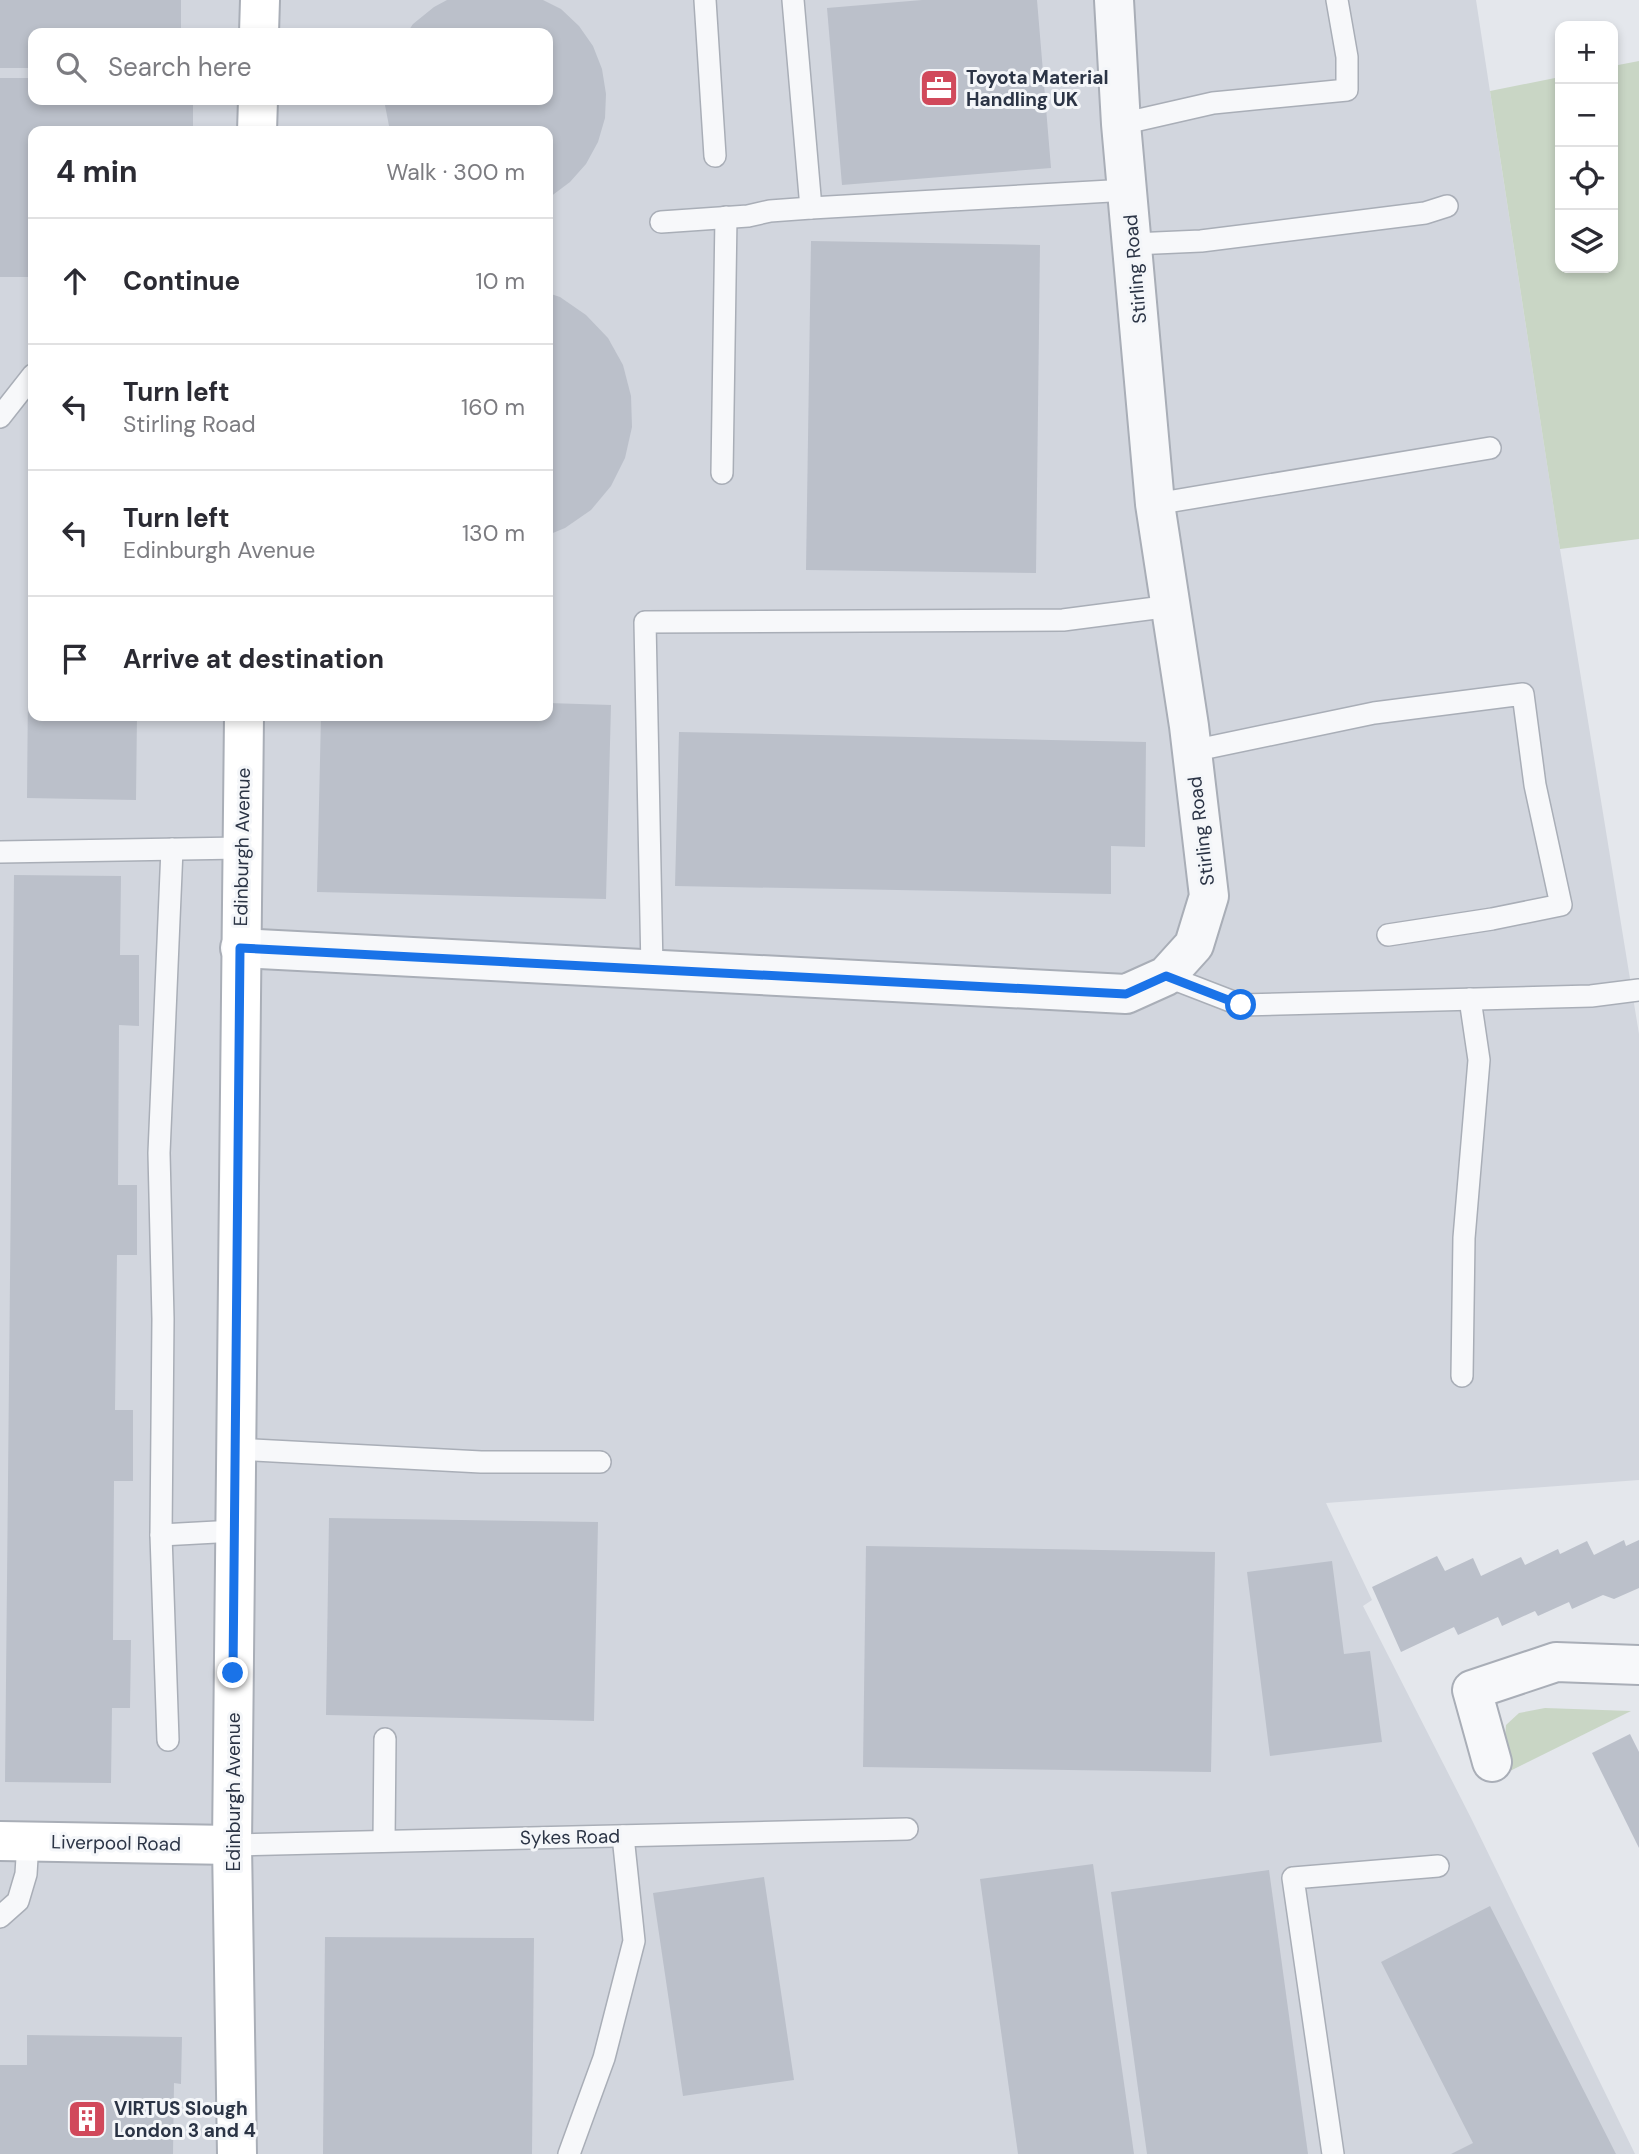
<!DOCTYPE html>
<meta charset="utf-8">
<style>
:root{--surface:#fff;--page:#f7f7f7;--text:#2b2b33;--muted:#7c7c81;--line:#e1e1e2}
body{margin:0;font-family:"DM Sans",sans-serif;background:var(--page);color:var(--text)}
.controls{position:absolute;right:21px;top:21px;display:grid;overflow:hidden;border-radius:14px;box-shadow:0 4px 10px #0003}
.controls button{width:63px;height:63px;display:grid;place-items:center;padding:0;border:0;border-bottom:2px solid var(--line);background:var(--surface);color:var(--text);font:35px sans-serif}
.stop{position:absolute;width:21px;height:21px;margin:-16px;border:5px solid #1a73e8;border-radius:50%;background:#fff}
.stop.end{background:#1a73e8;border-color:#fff;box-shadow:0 2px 7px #0008}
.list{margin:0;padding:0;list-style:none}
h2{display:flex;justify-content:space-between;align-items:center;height:91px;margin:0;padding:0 28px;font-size:30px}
h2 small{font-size:23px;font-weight:400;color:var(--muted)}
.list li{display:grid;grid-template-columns:46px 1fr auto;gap:21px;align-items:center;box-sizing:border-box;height:126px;padding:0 28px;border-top:2px solid var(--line)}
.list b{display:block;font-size:26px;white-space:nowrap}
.list p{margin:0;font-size:23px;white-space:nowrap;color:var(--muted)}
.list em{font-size:23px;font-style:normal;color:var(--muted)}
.icon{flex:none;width:38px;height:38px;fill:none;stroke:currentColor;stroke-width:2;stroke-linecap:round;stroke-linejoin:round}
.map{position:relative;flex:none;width:1639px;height:2154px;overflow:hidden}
.search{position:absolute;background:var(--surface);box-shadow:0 4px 10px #0003;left:28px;top:28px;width:525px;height:77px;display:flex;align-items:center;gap:18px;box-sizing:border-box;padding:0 24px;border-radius:14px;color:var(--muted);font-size:26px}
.panel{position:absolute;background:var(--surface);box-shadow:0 4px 10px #0003;left:28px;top:126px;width:525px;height:595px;border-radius:14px}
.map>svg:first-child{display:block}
.built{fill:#d2d6de;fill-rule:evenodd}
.green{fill:#c9d6c5}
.building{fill:#bbc0ca}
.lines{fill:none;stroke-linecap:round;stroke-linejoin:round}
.lane-casing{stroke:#a9aeb7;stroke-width:24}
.street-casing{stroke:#a9aeb7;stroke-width:42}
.secondary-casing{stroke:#a9aeb7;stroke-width:42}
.lane{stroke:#f7f8fa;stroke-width:21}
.street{stroke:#f7f8fa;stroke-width:38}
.secondary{stroke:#fff;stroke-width:38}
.route{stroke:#1a73e8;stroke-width:9}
.labels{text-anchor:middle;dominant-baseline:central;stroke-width:6;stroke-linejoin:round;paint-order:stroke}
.poi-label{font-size:19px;font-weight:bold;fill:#2b3445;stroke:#f4f6f9;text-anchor:start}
.street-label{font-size:19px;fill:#2b3445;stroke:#f4f6f9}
</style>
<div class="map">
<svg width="1639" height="2154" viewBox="0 0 1639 2154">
<rect width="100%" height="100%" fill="#e4e7ec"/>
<path class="built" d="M 0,0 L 1476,0 L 1560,549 L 1639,1034 L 1639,1480 L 1326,1503 L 1372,1600 L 1363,1606 L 1471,1818 L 1635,2154 L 0,2154 ZM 33,33 L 548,33 L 548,100 L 33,100 ZM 33,131 L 548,131 L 548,716 L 33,716 Z"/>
<g class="green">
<polygon points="1639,61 1639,539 1560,549 1490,91 1560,77 1560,268 1613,268 1613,66"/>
<polygon points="1545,1708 1631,1711 1502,1775 1506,1725 1519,1713"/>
</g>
<g class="building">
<polygon points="0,0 181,0 181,33 33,33 33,68 0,68"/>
<polygon points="447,0 543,0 561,9 579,26 593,46 602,69 606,94 605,118 598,142 586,164 570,182 550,197 548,197 548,131 390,131 384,100 548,100 548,33 407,33 413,24 434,7"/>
<polygon points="922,0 1037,0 1051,168 842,185 827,8"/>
<polygon points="0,78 33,78 33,100 193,100 193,131 33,131 33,277 0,277"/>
<polygon points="811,241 1040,245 1036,573 806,570"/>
<polygon points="548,293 560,297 586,315 608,338 623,365 631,396 632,427 625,458 611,486 591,510 565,528 548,535"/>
<polygon points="28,688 33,688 33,716 137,716 136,800 27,798"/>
<polygon points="548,703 611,705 606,899 317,892 321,716 548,716"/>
<polygon points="679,732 1146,742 1145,847 1111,846 1111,894 675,886"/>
<polygon points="14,875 121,876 120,955 139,955 139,1026 119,1025 118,1185 137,1185 137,1255 117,1255 115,1410 133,1410 133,1481 114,1481 113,1640 131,1640 130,1708 112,1708 111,1783 5,1782"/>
<polygon points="329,1518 598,1522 594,1721 326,1715"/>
<polygon points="1624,1540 1626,1546 1639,1540 1639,1588 1614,1599 1603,1595 1572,1609 1569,1602 1538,1616 1535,1611 1502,1626 1498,1617 1458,1635 1454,1627 1401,1652 1372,1587 1437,1556 1445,1571 1473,1558 1481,1576 1521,1557 1525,1565 1558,1549 1560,1554 1587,1541 1594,1555"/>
<polygon points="866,1546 1215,1552 1211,1772 863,1767"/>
<polygon points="1332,1561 1344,1654 1370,1651 1382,1742 1270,1756 1247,1572"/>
<polygon points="1630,1734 1639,1752 1639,1848 1592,1753"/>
<polygon points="1093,1864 1134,2154 1018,2154 980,1879"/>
<polygon points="1269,1870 1308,2154 1147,2154 1111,1892"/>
<polygon points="764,1877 794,2080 683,2096 653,1893"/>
<polygon points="1490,1906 1616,2154 1451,2154 1473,2143 1381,1962"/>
<polygon points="325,1937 534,1938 532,2154 323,2154"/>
<polygon points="27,2035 182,2037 181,2084 174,2083 173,2154 0,2154 0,2065 27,2065"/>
</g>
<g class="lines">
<g class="lane-casing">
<g id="lane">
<polyline points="705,0 715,156"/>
<polyline points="793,0 811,208"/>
<polyline points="1121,124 1213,103 1347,90 1347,57 1337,0"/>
<polyline points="661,222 748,216 770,211 811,208 1128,190"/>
<polyline points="1133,244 1201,241 1425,213 1447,206"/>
<polyline points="0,417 33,375"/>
<polyline points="722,473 726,217"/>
<polyline points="1155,504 1490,448"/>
<polyline points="1192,751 1374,713 1523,694 1535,785 1561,905 1492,919 1388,935"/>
<polyline points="0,852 241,848"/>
<polyline points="652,969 645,622 1063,620 1171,606"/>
<polyline points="1166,976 1241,1005 1591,996 1639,990"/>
<polyline points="1462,1376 1464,1238 1479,1060 1470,999"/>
<polyline points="236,1449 481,1462 600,1462"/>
<polyline points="161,1535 235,1531"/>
<polyline points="168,1740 161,1535 163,1319 159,1153 172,849"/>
<polyline points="384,1841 385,1739"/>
<polyline points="232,1845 907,1829"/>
<polyline points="0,1917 18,1901 26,1874 28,1841"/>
<polyline points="569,2154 604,2058 634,1941 623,1836"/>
<polyline points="1333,2154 1293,1878 1438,1866"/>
</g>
</g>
<g class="street-casing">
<g id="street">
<polyline points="240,948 1126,994 1166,976 1194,945 1209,896 1189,726 1155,504 1121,124 1114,0"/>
<polyline points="1492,1762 1472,1690 1556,1662 1639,1665"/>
</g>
</g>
<g class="secondary-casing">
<g id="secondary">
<polyline points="259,33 260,0"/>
<polyline points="257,131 258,100"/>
<polyline points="0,1841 232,1845"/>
<polyline points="237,2154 232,1845 244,716"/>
</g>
</g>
<use href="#lane" class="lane"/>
<use href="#street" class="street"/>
<use href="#secondary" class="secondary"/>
</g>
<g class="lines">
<polyline class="route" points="233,1673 240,948 1126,994 1166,976 1241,1005"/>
</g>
<defs>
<g id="office-square" transform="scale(2.0125)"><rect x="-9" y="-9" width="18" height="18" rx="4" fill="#d1495b" stroke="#f4f6f9"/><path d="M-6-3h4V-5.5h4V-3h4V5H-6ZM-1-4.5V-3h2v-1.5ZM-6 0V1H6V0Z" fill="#fff"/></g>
<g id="building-square" transform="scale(2.0125)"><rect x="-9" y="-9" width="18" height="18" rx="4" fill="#d1495b" stroke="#f4f6f9"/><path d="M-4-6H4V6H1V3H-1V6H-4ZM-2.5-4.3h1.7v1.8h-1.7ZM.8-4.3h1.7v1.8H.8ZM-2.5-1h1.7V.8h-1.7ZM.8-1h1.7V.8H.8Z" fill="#fff"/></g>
</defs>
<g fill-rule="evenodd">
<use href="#office-square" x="939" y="88"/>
<use href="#building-square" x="87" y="2119"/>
</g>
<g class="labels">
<g class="poi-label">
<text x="966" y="77">Toyota Material<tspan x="966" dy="22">Handling UK</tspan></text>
<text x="114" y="2108">VIRTUS Slough<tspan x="114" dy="22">London 3 and 4</tspan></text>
</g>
<g class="street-label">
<text transform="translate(1135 269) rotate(-95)">Stirling Road</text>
<text transform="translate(1201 831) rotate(-97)">Stirling Road</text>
<text transform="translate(242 847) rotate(-89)">Edinburgh Avenue</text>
<text transform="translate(233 1792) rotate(-90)">Edinburgh Avenue</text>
<text transform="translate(570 1837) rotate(-1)">Sykes Road</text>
<text transform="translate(116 1843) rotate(1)">Liverpool Road</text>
</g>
</g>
</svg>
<div class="controls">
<button>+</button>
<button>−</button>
<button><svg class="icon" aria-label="locate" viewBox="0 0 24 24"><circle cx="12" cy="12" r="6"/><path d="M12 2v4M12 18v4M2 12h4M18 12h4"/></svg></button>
<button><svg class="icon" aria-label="layers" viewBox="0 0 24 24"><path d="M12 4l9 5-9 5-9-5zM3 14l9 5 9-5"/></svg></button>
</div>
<div class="stop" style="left:1241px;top:1005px"></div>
<div class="stop end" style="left:233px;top:1673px"></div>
<div class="search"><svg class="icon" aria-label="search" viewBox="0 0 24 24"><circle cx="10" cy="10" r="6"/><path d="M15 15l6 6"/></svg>Search here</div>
<section class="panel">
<h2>4 min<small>Walk · 300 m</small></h2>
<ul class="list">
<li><svg class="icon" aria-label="ahead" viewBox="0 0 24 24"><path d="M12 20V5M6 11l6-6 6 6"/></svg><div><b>Continue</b></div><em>10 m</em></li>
<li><svg class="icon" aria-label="left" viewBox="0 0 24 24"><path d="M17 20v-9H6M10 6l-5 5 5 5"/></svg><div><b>Turn left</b><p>Stirling Road</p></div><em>160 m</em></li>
<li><svg class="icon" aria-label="left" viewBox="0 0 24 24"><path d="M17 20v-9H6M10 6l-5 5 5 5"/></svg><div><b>Turn left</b><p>Edinburgh Avenue</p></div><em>130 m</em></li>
<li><svg class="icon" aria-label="arrive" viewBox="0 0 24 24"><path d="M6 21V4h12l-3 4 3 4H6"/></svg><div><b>Arrive at destination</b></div></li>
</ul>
</section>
</div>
